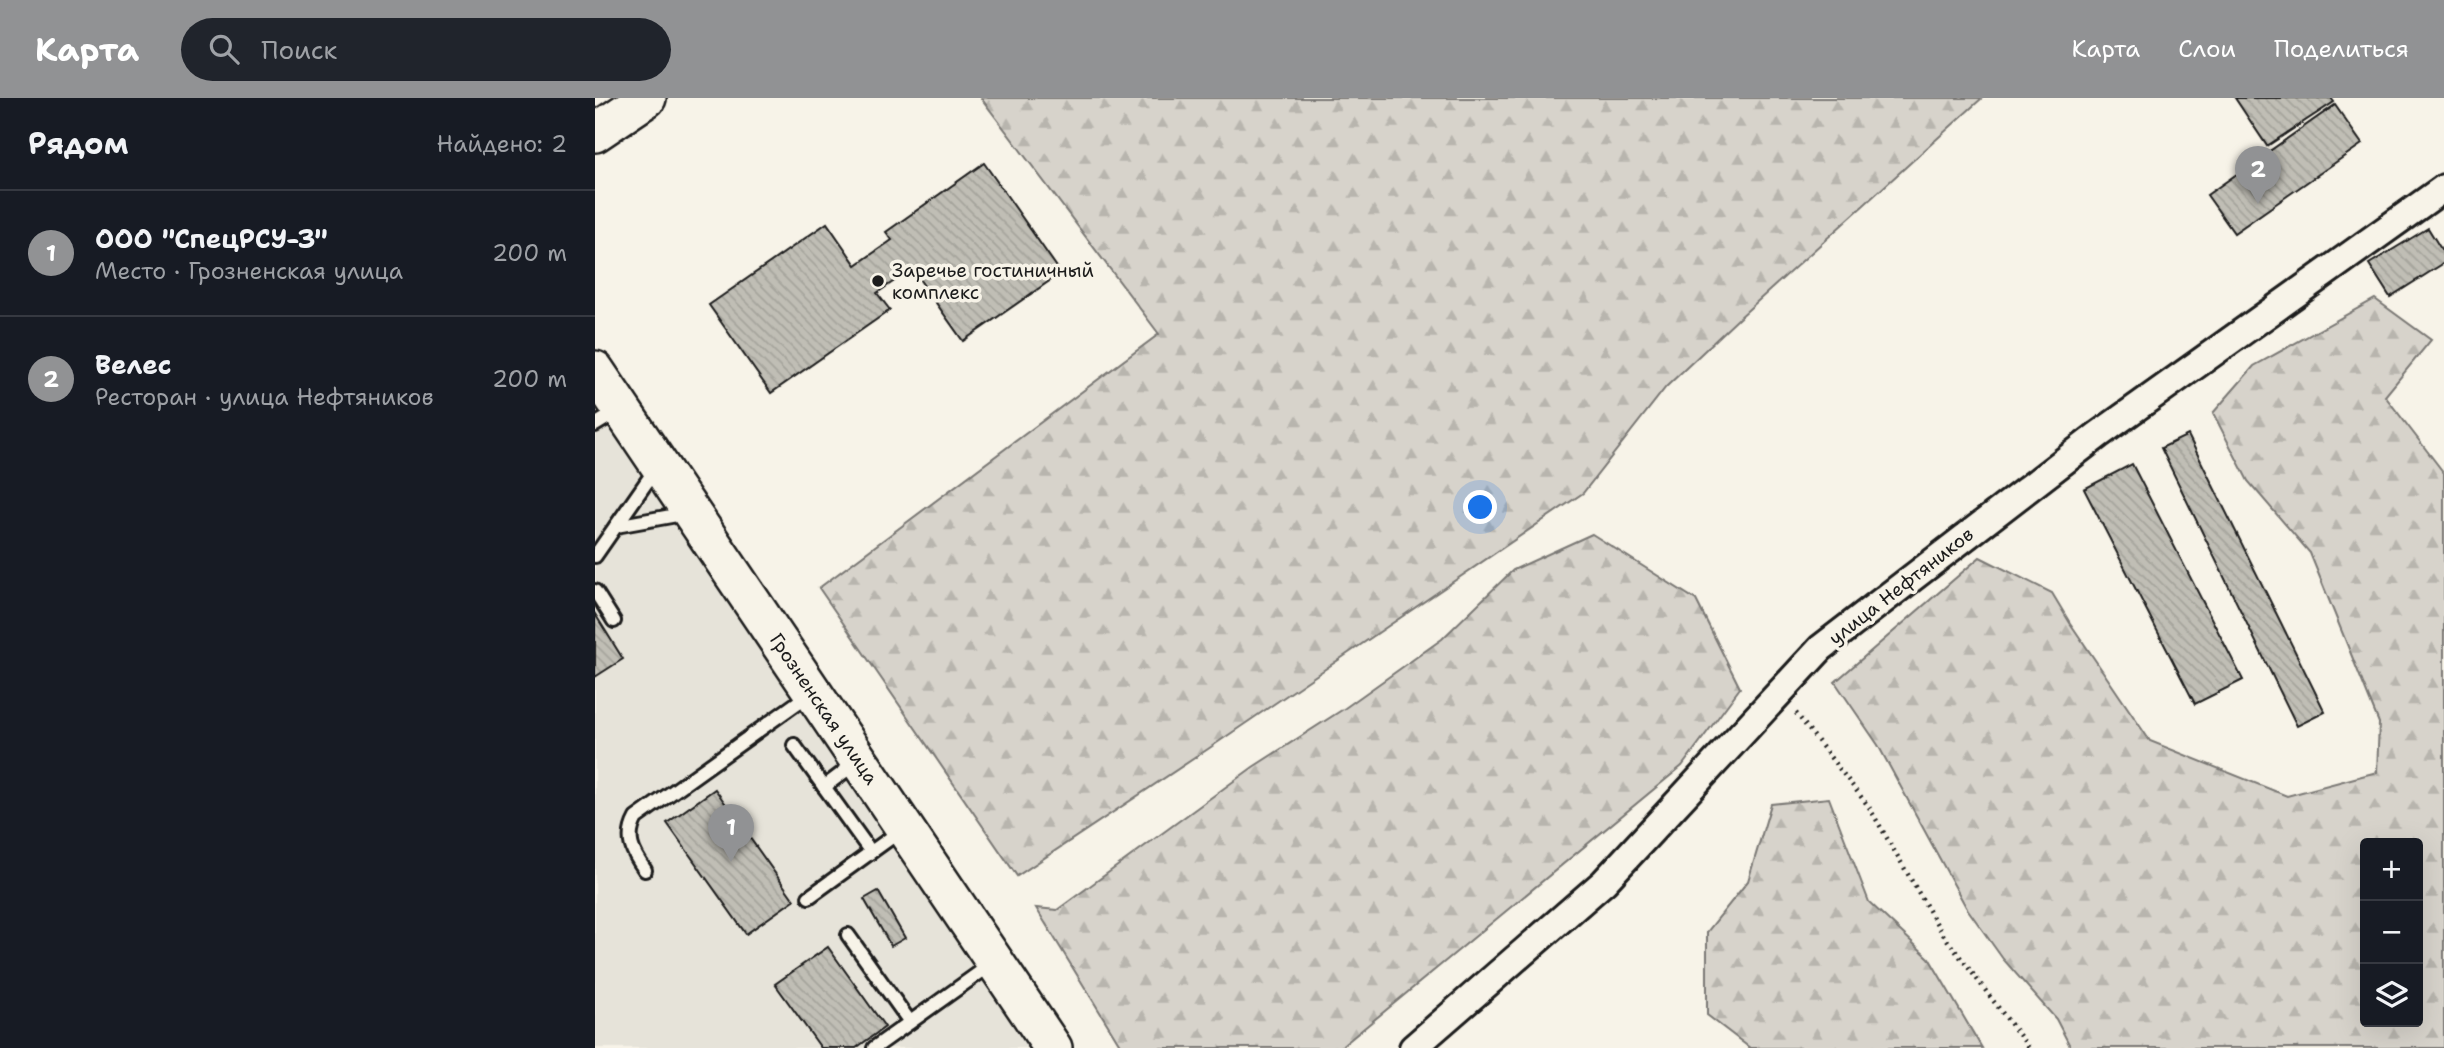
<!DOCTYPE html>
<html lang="ru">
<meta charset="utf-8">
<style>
:root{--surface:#171b24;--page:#20242c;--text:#f1f3f6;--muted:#9ea1a6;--line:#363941;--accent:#919294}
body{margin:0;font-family:"Shantell Sans",sans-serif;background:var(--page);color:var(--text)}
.controls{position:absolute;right:21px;bottom:21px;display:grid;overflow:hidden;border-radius:7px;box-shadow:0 7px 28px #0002}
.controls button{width:63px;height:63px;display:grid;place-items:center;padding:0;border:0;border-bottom:2px solid var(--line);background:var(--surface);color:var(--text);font:35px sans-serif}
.you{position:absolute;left:886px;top:410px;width:24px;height:24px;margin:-18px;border:5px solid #fff;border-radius:50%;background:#1a73e8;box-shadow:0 0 0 10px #1a73e833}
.badge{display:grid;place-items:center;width:46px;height:46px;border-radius:50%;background:var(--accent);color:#fff;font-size:23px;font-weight:700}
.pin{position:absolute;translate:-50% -58px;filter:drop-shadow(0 2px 4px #0008)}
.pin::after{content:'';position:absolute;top:37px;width:24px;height:21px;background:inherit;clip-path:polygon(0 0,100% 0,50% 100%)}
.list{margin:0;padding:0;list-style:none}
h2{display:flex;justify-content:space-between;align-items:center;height:91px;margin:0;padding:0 28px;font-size:30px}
h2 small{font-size:23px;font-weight:400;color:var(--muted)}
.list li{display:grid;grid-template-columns:46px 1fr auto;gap:21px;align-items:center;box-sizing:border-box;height:126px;padding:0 28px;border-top:2px solid var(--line)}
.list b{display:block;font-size:26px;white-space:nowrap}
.list p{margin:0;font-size:23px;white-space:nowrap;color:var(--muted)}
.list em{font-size:23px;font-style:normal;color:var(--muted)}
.icon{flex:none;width:38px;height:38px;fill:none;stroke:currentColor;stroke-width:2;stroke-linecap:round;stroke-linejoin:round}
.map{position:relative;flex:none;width:1849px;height:950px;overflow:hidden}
header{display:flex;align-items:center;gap:42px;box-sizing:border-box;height:98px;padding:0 35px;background:var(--accent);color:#fff}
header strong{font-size:33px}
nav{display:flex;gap:38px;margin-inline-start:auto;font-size:24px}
.search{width:490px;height:63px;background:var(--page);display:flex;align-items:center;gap:18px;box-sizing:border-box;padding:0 24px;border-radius:38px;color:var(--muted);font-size:26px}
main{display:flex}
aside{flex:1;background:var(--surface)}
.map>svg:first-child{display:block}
.built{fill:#e6e3d9}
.forest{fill:url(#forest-firs);stroke:#7a7874;stroke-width:2;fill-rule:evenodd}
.building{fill:url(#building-back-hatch);stroke:#1c1c1c;stroke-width:2}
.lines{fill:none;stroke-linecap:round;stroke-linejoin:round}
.lane-casing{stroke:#1c1c1c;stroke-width:18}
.street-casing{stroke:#1c1c1c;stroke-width:32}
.secondary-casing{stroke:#1c1c1c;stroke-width:42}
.path{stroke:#1c1c1c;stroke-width:4.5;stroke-dasharray:2 5;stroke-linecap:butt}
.lane{stroke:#f7f3e8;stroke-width:12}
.street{stroke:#f7f3e8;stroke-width:26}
.secondary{stroke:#f7f3e8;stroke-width:37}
.poi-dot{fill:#1c1c1c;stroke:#f7f3e8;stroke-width:2.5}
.labels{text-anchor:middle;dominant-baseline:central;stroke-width:7;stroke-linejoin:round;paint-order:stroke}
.poi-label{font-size:19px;fill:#1c1c1c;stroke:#f7f3e8;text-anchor:start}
.street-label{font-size:19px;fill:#1c1c1c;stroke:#f7f3e8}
</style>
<header>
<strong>Карта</strong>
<div class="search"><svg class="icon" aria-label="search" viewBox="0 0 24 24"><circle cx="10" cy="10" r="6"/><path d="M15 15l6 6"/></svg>Поиск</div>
<nav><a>Карта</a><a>Слои</a><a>Поделиться</a></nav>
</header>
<main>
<aside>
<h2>Рядом<small>Найдено: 2</small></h2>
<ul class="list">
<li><span class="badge">1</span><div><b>ООО &quot;СпецРСУ-3&quot;</b><p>Место · Грозненская улица</p></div><em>200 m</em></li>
<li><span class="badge">2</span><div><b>Велес</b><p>Ресторан · улица Нефтяников</p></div><em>200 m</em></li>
</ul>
</aside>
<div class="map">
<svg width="1849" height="950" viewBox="0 0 1849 950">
<defs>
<pattern id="forest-firs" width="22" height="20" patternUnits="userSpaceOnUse" patternTransform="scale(1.75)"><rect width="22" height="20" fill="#d7d3cb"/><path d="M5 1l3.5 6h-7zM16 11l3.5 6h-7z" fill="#b8b5ae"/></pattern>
<pattern id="building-back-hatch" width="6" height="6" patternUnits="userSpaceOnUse" patternTransform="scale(1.75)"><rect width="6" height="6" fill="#c0beb5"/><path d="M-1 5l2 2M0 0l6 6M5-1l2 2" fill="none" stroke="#a4a39b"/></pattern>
</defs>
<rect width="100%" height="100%" fill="#f7f3e8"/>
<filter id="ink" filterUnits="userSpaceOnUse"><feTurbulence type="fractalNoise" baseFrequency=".0143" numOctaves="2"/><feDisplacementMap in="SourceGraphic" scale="14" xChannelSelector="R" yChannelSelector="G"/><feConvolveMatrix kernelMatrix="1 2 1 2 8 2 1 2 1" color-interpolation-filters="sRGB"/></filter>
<g filter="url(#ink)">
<polygon class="built" points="0,300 448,950 0,950"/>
<g class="forest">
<polygon points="386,0 1387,0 1143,221 1071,289 988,395 613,651 422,778 224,490 564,236"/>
<path d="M 1780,201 L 1836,242 L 1790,298 L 1849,375 L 1849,950 L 1476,950 L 1461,921 L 1408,861 L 1371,809 L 1283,647 L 1240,584 L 1385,459 L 1457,495 L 1475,525 L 1555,643 L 1692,698 L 1782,674 L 1784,625 L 1715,455 L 1653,383 L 1618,315 L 1659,268 ZM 1770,745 L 1823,745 L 1823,924 L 1770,924 Z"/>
<polygon points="997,436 1101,502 1145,590 1087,668 745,950 527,950 441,810 462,812 658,669 750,610 847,541 918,472"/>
<polygon points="1234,700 1274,804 1334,860 1387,950 1155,950 1112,917 1112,834 1153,783 1176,706"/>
</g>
<g class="building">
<polygon points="1640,0 1736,0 1739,4 1672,48"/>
<polygon points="1740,7 1767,46 1639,135 1612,97"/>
<polygon points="389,65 466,175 368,243 317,171 282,195 295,212 176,295 114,207 232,125 261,167 297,142 291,134"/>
<polygon points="1833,130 1849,156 1849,165 1795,199 1774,166"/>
<polygon points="1593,337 1730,614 1702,628 1566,350"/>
<polygon points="1537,366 1648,582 1600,606 1489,391"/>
<polygon points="0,516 28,561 0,579"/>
<polygon points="120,691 199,802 151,836 72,725"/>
<polygon points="283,793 310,840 296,848 269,801"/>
<polygon points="233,849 290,929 261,950 226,950 180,886"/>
</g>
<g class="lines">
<g class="lane-casing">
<g id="lane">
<polyline points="0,327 23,313"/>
<polyline points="21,428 93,415"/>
<polyline points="0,458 62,369"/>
<polyline points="0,493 19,523"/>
<polyline points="199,647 276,754"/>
<polyline points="229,689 262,664"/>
<path d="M 50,772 C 37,754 30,740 41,720 L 216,595"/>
<polyline points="214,799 308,731"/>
<polyline points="253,837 315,924"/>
<polyline points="279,950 398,865"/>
</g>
</g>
<g class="street-casing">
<polyline id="street" points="818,950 1009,784 1226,550 1503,337 1849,90"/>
</g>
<g class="secondary-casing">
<g id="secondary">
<polyline points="0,35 52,0"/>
<polyline points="0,272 458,950"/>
</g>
</g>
<polyline class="path" points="1201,615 1274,709 1347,835 1434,950"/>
<use href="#lane" class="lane"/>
<use href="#street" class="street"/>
<use href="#secondary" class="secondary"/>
</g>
</g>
<circle class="poi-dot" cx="283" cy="183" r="7"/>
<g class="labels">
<g class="poi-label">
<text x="297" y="172">Заречье гостиничный<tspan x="297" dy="22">комплекс</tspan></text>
</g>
<g class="street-label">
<text transform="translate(1306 488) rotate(-38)">улица Нефтяников</text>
<text transform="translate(229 611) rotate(56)">Грозненская улица</text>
</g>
</g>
</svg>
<div class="controls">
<button>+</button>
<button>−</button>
<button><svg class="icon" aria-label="layers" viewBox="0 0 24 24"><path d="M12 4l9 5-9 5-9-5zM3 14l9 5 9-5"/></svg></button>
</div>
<div class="you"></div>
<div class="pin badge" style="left:136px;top:764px">1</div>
<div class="pin badge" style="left:1663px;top:106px">2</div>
</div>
</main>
